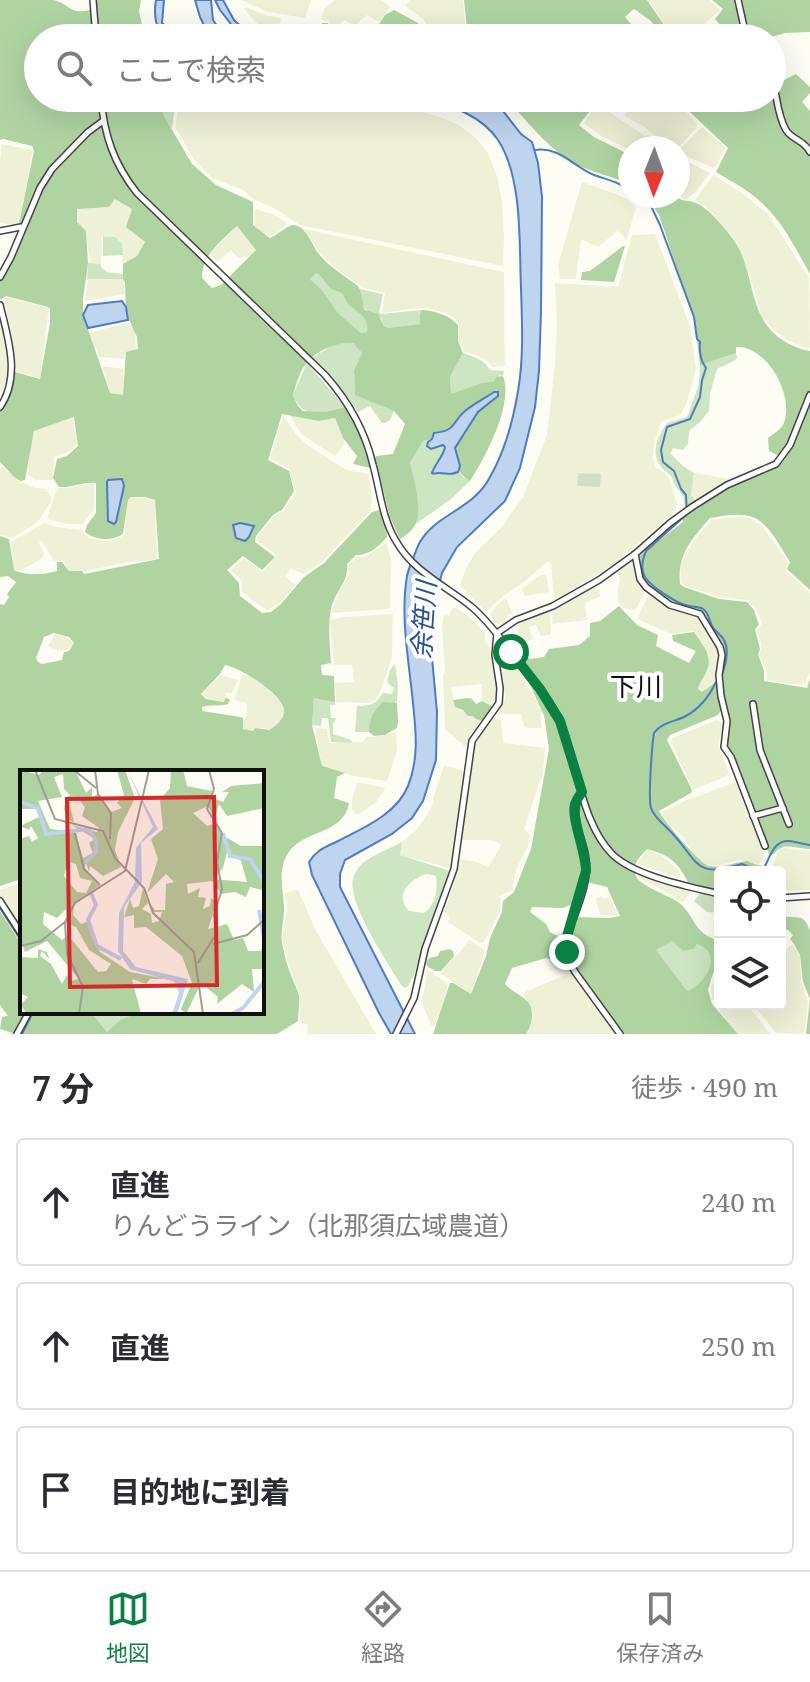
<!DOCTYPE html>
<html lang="ja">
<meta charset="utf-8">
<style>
:root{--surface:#fff;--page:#f2f2f3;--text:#2b2b33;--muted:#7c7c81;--line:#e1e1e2;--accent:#0b8043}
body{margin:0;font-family:"Noto Serif","Noto Sans JP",serif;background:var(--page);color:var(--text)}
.controls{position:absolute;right:24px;bottom:24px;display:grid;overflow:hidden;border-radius:8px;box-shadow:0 8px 32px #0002}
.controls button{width:72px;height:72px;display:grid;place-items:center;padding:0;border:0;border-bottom:2px solid var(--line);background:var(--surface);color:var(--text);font:40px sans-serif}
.compass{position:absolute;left:618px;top:136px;width:72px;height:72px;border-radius:50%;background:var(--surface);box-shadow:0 8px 32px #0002;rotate:181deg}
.stop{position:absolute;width:24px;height:24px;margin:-18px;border:6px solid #0b8043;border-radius:50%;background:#fff}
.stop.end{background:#0b8043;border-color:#fff;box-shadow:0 2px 8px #0008}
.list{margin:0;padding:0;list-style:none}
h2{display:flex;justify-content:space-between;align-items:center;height:104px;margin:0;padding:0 32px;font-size:34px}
h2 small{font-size:26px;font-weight:400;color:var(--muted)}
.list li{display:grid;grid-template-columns:52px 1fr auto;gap:24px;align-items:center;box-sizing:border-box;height:128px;margin:0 16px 16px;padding:0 16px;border:2px solid var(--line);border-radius:8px}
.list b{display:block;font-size:30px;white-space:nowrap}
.list p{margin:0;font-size:26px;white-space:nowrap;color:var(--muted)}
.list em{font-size:26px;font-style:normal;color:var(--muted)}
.icon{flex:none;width:44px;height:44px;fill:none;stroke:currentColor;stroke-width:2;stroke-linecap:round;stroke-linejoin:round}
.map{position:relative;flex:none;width:810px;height:1034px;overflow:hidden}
.search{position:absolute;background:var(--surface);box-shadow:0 8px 32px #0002;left:24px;right:24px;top:24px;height:88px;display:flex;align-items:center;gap:20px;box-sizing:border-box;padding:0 28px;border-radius:44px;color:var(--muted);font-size:30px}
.sheet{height:536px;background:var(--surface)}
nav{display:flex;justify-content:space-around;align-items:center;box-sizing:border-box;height:112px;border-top:2px solid var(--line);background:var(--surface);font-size:22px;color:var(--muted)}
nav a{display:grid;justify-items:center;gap:4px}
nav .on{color:var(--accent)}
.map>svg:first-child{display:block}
.farmland{fill:#eff1d6}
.green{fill:#cde5c1;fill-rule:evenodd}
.forest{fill:#afd4a2;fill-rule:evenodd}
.cemetery{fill:#d2dec6}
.water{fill:#bed4ef;stroke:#4e7dbd;stroke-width:2}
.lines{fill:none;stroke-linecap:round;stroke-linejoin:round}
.stream{stroke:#4e7dbd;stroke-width:2}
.minor-casing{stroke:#434343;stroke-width:8}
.minor{stroke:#fff;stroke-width:5}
.route{stroke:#0b8043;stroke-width:10}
.labels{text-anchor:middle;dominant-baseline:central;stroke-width:8;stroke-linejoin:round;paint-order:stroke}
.water-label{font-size:26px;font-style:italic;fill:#275193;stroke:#fff}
.neighbourhood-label{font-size:26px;fill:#101010;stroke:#fff}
.inset-river{fill:none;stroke:#bed4ef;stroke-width:4}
.inset-road{fill:none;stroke:#9f9e99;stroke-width:2}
.view{fill:#d62828;fill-opacity:0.15;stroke:#d62828;stroke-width:4}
.inset-edge{fill:none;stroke:#101010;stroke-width:4}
</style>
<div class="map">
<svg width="810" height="1034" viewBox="0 0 810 1034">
<rect width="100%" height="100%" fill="#fefdf4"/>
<g class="farmland">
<polygon points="241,0 311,0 305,18 268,12"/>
<polygon points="335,0 381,0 390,7 379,22 367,15 355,26 344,20 337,27 330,25 329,21 321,20 324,9"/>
<polygon points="410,0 463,0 466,36 465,38 436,38 423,19 405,6"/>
<polygon points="649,0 709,0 720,10 690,37 680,34 663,23"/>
<polygon points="246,7 269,16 281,18 277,37 262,28 252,18 244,9"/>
<polygon points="181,98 317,98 378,104 407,108 440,117 459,125 477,139 488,153 497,176 502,202 504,236 503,266 300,225 276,209 253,199 243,190 212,178 195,161 175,127"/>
<polygon points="638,98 672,98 697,123 697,127 680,146 676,148 668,145 643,126 624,116"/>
<polygon points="596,105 599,105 645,136 648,135 665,148 630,148 630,150 601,136 584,123"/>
<polygon points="702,127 725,147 716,167 713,168 680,153 679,150"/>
<polygon points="2,144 33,150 19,223 16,225 0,223 0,161"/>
<polygon points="678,157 710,173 695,193 685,200 678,193"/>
<polygon points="714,175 742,193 769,215 809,278 810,348 803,347 788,340 775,331 762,317 750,277 736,241 713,214 702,204 695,200"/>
<polygon points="582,182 616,194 628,200 636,207 626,242 622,234 617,231 598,247 581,239 576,279 560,279 558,265"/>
<polygon points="115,199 132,209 145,242 137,256 126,265 122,264 123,252 115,237 102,237 101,264 90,264 86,231 77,222 77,208 109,207"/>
<polygon points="255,209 273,214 285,222 286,225 270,237 255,226"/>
<polygon points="237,226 256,250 248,257 238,258 231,250 217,262 209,254"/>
<polygon points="304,229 503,272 504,274 505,366 492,367 489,362 478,356 465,352 459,341 459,325 456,319 445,313 428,308 418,308 382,313 385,293 364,288 338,270 319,252"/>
<polygon points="655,234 690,326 696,369 686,405 680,415 661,422 655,440 653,456 655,467 664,472 669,478 677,504 675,512 618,561 557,600 554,600 551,564 548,561 523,583 503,596 486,612 460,585 467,566 476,552 501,528 523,497 547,435 555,363 557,324 555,283 618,287 632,235"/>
<polygon points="88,278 123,279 125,294 85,301"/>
<polygon points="7,297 49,308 40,378 17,372 15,368 10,329 4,299"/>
<polygon points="0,314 9,354 8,384 4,395 0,391"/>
<polygon points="128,323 132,325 135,332 136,351 126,352 124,359 100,357 89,334 91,332"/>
<polygon points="102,366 124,369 123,395 110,393"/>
<polygon points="283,415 296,435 306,444 346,470 369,474 372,497 371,510 322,562 303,574 291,568 285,576 295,585 280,603 267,610 263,608 242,592 242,581 231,570 244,558 263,572 276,556 270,549 257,541 257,537 274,516 283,511 296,493 289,469 270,458"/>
<polygon points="290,415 319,421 335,418 345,443 335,456 301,434"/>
<polygon points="73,418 77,445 68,452 54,457 53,480 37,480 28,475 30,449 35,430"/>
<polygon points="2,466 18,481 35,488 46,489 51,497 51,501 40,519 32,526 12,538 0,534 0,470"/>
<polygon points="694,473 730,479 695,500 691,496"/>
<polygon points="90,483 94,484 94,510 82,524 68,524 47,519 57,488 69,488"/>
<polygon points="131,497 145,498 155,501 157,559 124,563 86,571 69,571 63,560 54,561 42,541 39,542 44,554 40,560 21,570 14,570 11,542 44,523 56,527 81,530 89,538 104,541 117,539 124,535 128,500"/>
<polygon points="734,517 750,518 762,526 788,562 786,571 810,593 810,672 805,684 790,684 767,680 766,670 759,655 762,646 757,631 762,623 756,609 747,600 720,597 685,586 682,583 680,569 684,555 695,539 711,520"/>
<polygon points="386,543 391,559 390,607 387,609 331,613 338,593 349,575 348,565 357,557 365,557"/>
<polygon points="634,559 644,593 636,609 633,610 623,608 618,602 618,589 620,580 617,572"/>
<polygon points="546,574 549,592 525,596 521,589 539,576"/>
<polygon points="595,585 601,596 585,603 587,620 552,624 553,609"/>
<polygon points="650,592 679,612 699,618 718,647 720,659 717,677 709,687 702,692 698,689 699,683 703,678 703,644 693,631 671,634 637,619"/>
<polygon points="506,598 512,613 507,616 506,621 500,625 495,623 490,614 498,604"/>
<polygon points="452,608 457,608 475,622 485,633 485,641 490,648 496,681 497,700 493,707 482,701 482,684 451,687 455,707 482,721 473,733 468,749 445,729 443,675 445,672 442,626 444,615 449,616"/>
<polygon points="550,611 551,634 541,636 536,625 529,627 533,639 520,643 517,625"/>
<polygon points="393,614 392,657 381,690 375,700 370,703 336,702 335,683 354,682 352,665 334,665 330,620 343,617"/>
<polygon points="55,634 68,638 74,644 68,649 62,651 54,649 48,646"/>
<polygon points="517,668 541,708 543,712 540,714 542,728 527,728 524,726 521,714 497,714 505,699 502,672"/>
<polygon points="243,673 264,685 280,701 284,710 281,721 270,730 264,728 255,728 253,731 243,729 242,721 246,717 247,703 235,700 235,698"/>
<polygon points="221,675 238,680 232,693 226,693 224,702 206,698 202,694"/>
<polygon points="492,718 501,720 503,743 545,748 543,772 524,829 530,834 528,846 517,867 512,890 500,896 500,911 484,942 480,943 448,922 449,916 444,912 454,884 458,859 473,861 488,867 501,846 499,843 490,840 463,840 462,837 474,746"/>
<polygon points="717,720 723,724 718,745 729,772 727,776 693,790 671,743 672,738"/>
<polygon points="315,728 327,729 329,743 363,742 366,737 382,736 396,732 397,751 387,781 354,776 322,767"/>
<polygon points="444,765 463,771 452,867 450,868 399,855 402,842 416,830 427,815 434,802 433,799"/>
<polygon points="357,782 386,788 376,802 359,814 356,814 352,809 352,801"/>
<polygon points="736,782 764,854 762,860 759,864 739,860 720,865 707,865 697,859 682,836 666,821 661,812 687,800"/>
<polygon points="784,848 810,851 810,890 789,891 786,889 780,872 773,865 779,850"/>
<polygon points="647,849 660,855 679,870 681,878 637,864"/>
<polygon points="639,876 679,886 691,891 683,902 677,900 673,896 639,878"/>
<polygon points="22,882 22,929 0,895 0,890"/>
<polygon points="298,890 316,931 376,1034 307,1034 308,1025 300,1022 300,995 289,966 282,938 287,909 285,893"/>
<polygon points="602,896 603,899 610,897 618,916 600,915 596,899"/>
<polygon points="469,940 484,950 484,954 471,994 440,973 455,956 458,955"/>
<polygon points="791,945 794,946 800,956 801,980 808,1002 804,1034 776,1033 753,1004 780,1004 780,955"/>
<polygon points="427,969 448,984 442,1008 434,1025 432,1027 421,1001 425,987"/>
<polygon points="572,972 598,1005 616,1034 526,1034 529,1031 532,1021 532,1010 524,995 525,992"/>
<polygon points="720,979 720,1004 746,1004 771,1034 738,1034 717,1008 712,997 711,986"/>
</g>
<g class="green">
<polygon points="161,98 176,98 172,129 164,116"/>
<polygon points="103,237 115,237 122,244 123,255 103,256"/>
<polygon points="88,263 101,264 101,267 107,272 123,274 123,279 87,279"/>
<path d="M 316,273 C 323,277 324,282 330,288 C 334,291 339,291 342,294 C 345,298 347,303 350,306 C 360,314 369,318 367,332 L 361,333 L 338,313 L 322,290 L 309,278 Z"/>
<path d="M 360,289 L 383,294 L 379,312 L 381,314 L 422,310 L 420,314 L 421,324 L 388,328 L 384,326 L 381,318 C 363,310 362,308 360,289 Z"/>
<path d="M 348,342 L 353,343 L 362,353 L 354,370 L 355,394 L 394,411 C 391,418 390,423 382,423 L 370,406 L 358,412 L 332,376 L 312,358 L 331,346 Z"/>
<path d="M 463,353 C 475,357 483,359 490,370 L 504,371 L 503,376 L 500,375 L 494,381 L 482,383 L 451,395 L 450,377 Z"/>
<path d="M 736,353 L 737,358 L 734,361 L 717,369 L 710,394 L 709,411 L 700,422 L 689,431 L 688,444 L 683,450 L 674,448 L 672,449 L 671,454 L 683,466 L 694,473 L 691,495 L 695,500 L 701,503 L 683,514 C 684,510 685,506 684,501 C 684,494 678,491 675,485 C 670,477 676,482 669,474 C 666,471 662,469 660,465 C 650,452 659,434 667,423 L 687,417 L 699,384 L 700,365 Z"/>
<path d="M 307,363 L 345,407 C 321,413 305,422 293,395 Z"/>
<polygon points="432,439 428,442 427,445 431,449 443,445 445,447 440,473 458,470 463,477 470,481 451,499 416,524 418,509 410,463 423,441"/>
<path d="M 395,664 L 398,686 L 397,703 L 396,702 L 371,717 L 369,732 L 355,732 L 357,706 C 371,706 376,704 383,693 L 392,694 L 394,688 L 387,682 L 390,670 Z"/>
<polygon points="314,697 335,702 335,705 330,705 331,718 336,718 333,724 333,734 351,740 352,743 331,742 328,718 322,718 321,726 312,725"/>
<path d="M 402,842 L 400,855 L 450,871 L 445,890 L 414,974 L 408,986 L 405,988 L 402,986 C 389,965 347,903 353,879 C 354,874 359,866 363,863 C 374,854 390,849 402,842 ZM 427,874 L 436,876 C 438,890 436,904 424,913 L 409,911 C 394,895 409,879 427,874 Z"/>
<polygon points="700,893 720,897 720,913 707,912 694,901"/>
<path d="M 672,941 L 684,951 L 697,944 C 726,954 705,984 686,992 L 655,949 Z"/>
<polygon points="91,1012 139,1012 120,1020 107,1032"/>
</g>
<g class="forest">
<path d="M 0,0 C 16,0 39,0 53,0 C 70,3 68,15 90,10 L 95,0 L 141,0 L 139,11 L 145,38 L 38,38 L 38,98 L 161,98 L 164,116 L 192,164 L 216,185 L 253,202 L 253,225 L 270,238 C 278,235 286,226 293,225 C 306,225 312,245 318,253 C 328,266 345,276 358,286 C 363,293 361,302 365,310 L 378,314 L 384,326 L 388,328 L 420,324 L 420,314 L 422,310 C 435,311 449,315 458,325 L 458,341 L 463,353 L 450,377 L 451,394 L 482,383 L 494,381 L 496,377 L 503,376 C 514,404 485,458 470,481 C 451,470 453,449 456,429 L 444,436 L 423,441 L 410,463 C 414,479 423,511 415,525 C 412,531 405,536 400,539 L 390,517 L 375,459 L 376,456 L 393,454 L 405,424 L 394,411 L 355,395 L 354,370 L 362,353 L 353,343 C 337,342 316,350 306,364 C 299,372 296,385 293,395 L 298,406 L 303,411 L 326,412 L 345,407 L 359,431 L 370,468 L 353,464 L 357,456 L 343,438 L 335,418 L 319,421 L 282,414 L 268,460 L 289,471 L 294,491 L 282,510 L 273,515 L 256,536 L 255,542 L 275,557 L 262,570 L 243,556 L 227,570 L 239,583 L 240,596 L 262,613 L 271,612 L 281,604 L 304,577 L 324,563 L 372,512 L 379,510 C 385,518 387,527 387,537 C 378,547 370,555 356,555 L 347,564 C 349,581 337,589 332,605 C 327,623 330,645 331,663 L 321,665 L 322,675 L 334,676 L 335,702 L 314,698 L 312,725 L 322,766 L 345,773 L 337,777 L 334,798 L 349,803 C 343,837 300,828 286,857 C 278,873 283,889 284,906 C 285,918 280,931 282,943 C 284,951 285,959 288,967 C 291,977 297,987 299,996 C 300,1004 298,1014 298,1021 L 277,1034 L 16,1034 L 0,1029 L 2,1017 L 8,1016 L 0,1005 L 0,911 L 22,945 L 22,1012 L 91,1012 L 107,1032 L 120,1020 L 139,1012 L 262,1012 L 262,946 L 264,921 L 262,917 L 262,772 L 22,772 L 22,879 L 0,886 L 0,604 L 4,605 L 9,597 L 7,594 L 16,582 L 8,576 L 0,577 L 0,536 L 9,539 L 14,570 C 27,576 42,575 57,571 L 57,562 L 62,562 L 69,571 L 82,571 L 84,574 L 159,559 L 155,500 L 145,497 L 131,497 L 128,500 L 123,534 C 111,541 96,541 85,532 L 87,525 L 96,513 L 96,483 C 83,481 72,488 59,487 L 53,478 L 57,459 L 67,456 L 78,446 L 74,417 L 34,431 L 25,480 L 20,481 L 14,477 L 0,462 L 0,408 L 15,372 L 40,379 L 50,323 L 50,309 L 48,307 L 6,296 L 0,300 L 0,279 L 23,227 L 19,223 L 34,151 L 32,146 L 3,139 L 0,140 ZM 115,199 L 132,209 L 126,227 L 145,242 L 137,256 L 123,264 L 123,279 L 125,283 L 126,313 L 137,337 L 138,349 L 126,352 L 123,395 L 110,393 L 83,315 L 83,299 L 88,263 L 86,231 L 77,222 L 77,209 L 109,207 ZM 237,226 L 256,250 L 221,285 L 212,288 L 202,278 C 202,255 221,241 237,226 ZM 316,273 C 323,277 324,282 330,288 C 334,291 339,291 342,294 C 345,297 346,303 350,306 C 360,314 369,318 367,332 L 361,333 L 338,313 L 322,290 L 310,279 ZM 107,482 L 124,486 L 116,522 L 108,521 ZM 54,633 L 69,637 L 74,643 L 69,651 L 64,652 L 62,660 L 42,664 L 38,662 L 36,658 L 44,637 ZM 225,665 C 240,668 282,693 284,710 C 284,720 276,725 270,730 L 255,728 L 253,731 L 243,729 L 243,718 L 240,717 L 202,711 L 202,707 C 209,704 220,707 228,704 L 230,699 L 225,698 L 224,702 L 206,699 L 201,694 L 220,674 Z"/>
<polygon points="464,0 647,0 666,28 685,38 653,38 659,33 651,21 634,9 625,17 643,38 468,38"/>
<polygon points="712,0 810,0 810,32 785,33 768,38 728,38 720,30 721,26 715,19 723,9"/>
<polygon points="394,10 418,23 429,38 370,38 385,15"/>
<polygon points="322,23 328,23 331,32 340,38 280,38 279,35 317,36"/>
<path d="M 796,74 L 810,87 L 810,93 L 802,102 L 810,111 L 810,274 C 797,251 784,224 764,205 C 750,191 733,182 716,172 L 728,148 L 675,98 L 772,98 L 772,78 L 782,81 Z"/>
<path d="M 505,98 L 600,98 L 579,125 L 594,137 L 630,155 L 630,185 C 612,175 590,173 572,162 C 544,145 528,121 505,98 Z"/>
<path d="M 646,196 L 675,196 C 683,203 689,199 698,204 C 709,209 726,229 733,239 C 756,271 746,314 781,339 C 790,345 799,349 810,351 L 810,590 L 787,569 L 790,562 C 780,547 768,520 749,516 C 736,513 723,516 710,518 C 692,539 677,554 680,584 L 684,587 L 719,599 L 747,602 L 754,610 L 759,625 L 755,629 L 760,649 L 758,654 L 764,671 L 764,681 L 807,688 L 810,678 L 810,849 C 796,849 784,841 774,854 L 769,854 L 731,753 L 726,747 L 726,708 L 721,710 L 718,715 L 670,735 L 667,740 L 692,790 L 691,793 L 659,811 C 663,820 700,864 709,866 C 722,869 734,862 747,861 C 756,866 768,865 775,872 L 720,872 L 720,891 L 688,882 C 677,861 669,855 647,849 C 640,857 631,864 636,876 C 640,886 668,895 678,902 C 697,917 691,931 717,940 L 720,937 L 720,972 L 713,973 L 708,990 L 712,1004 L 738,1034 L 622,1034 L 570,958 L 559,961 L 546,958 L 512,968 L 505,984 C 515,995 532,997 532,1014 C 532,1023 530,1028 526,1034 L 433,1034 L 450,983 L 453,983 L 471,994 L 486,956 L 490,938 L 502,912 L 503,901 L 514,892 L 531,849 L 549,749 L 544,715 L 529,683 L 529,671 L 518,654 L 519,651 L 530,659 L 544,657 L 549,649 L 579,645 L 590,636 L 590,623 L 600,621 L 619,606 L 637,625 L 658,635 L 656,646 L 689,663 L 696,651 L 673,641 L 672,635 L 694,632 C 702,644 713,655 707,670 C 704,678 700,681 698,689 L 702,692 C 740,669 719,642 704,614 L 679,606 L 646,583 L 642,576 L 639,556 L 683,522 L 683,514 L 728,486 L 782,463 L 796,441 L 788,443 L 779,456 L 769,451 L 768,438 C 773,434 780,430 783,425 C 796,397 767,345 736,347 L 736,353 L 700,365 L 695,322 L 659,215 ZM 582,881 L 607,887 L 620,916 L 609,918 L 575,917 L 568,941 L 550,932 L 546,924 L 530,912 L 532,907 L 563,908 L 573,904 ZM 672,941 L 683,951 L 693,949 L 697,944 C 725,954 705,984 687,991 L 656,950 Z"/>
<polygon points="623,246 625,246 614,282 581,280 582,272 590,271"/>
<polygon points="468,698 472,699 476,704 482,701 493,707 482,721 476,719 473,716 468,716 463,710 455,707 453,700"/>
<path d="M 383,702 L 397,703 L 398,722 L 397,728 L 385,735 L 374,736 L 369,732 C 370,716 372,713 383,702 Z"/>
<path d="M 781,906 L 781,915 C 796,921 803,910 810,931 L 810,1034 L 806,1034 L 810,999 L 803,982 L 800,955 L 794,944 L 790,939 L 793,935 L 788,930 L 780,928 Z"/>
<polygon points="449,949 453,951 454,956 441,971 435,971 427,966 426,963 429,958 438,956 440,951"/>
</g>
<polygon class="cemetery" points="578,473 601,474 600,487 577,486"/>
<g class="water">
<path d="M 156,0 L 164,0 L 162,23 L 174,33 L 187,38 C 181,38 172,39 167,37 C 154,32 154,11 156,0 Z"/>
<polygon points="195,0 211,0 213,20 225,38 210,38 200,17"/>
<polygon points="215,0 223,0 234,20 254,38 242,38 220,10"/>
<path d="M 426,98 L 487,98 L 503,111 L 521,134 L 532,142 L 538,163 L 542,197 L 541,312 L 539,371 L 535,407 L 520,468 L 505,501 L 457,547 L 442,573 L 433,607 L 430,636 L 437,712 L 436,760 L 423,801 L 412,818 L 392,834 L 345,860 L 340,874 L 340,887 L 415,1034 L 391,1034 L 379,1013 L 312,875 L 309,862 C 316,850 326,847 338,841 C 363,828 396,815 408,786 C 419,759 416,731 413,703 C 409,661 400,617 407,576 C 408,570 411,564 413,559 C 415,553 417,547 420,542 C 437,513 473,510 490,477 C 505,451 513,421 518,391 C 524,357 522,322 521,288 C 519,244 523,178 498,140 C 482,116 452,106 426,98 Z"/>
<polygon points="122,301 126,307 128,320 88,328 83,315 88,305"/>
<path d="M 494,392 L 498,392 L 498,396 L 478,412 L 455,448 L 460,466 L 458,472 C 450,476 447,473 439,473 C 437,473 434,474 432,473 C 434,466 445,453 445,447 L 443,445 L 431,449 L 427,446 L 428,442 L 432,439 L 434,433 C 458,430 450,424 465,411 C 474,404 485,398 494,392 Z"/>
<polygon points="122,479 124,486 116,522 114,524 108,521 107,482 108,480"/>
<polygon points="240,523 254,526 249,537 245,541 236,538 233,525"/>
</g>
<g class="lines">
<g class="stream">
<path d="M 535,150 C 559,146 574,167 594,175 C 610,181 615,180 630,191"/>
<path d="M 640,196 L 649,202 L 660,225 L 694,317 L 697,339 L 700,342 C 699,352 700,360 706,368 L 702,380 L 700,397 L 690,419 L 667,427 L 661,450 L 663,462 L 674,471 L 681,489 L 686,495 L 687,514 L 646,551 C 643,558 641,568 644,575 C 648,585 675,602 685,605 C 691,607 698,606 703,609 C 709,613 709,620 712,626 C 715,631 721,635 724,640 C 730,651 725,667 721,677"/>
<path d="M 716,682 C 709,697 700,709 684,717 C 673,722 661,723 654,733 C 652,744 648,799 651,808 C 654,818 665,825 671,832 C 700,862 693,879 742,864 L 758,871 L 762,871 C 770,860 772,840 789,841 C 796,842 803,844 810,845"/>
<polyline points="0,908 22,942"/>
<polyline points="22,1034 33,1012"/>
</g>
<g class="minor-casing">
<g id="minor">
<polyline points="93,0 96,38"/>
<polyline points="738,0 744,27 749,38"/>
<path d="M 772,78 C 777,94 777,115 786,130 C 792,140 804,140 810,152"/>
<path d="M 101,98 C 104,135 114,164 137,193 L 325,375 C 349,402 365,430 373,465 C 380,490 382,518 396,541 C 414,573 447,586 473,608 C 490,623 503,642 517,659 C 528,673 540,688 550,703 C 578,747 576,817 612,854 C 634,876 690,887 720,894"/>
<polyline points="0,231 21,227"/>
<polyline points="0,277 11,257 40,188 52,169 88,132 103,121"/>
<path d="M 0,305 C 8,338 21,377 0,407"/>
<polyline points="635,554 640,579 646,587 670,605 700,614 720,647 722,655 719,675 721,696 727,721 724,747 731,757 765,846"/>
<polyline points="753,704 760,750 789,824"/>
<path d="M 582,793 C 566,814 584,837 586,860 C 589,887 573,915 566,940 L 569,961 L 575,972 L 620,1034"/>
<polyline points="753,816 783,808"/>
<polyline points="780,898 810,896"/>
<polyline points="0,901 22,935"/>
<polyline points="17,1034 29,1012"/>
<polyline points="396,1034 414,998 425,949 454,869 472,741 499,703 500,688 495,655 497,633 516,620 553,606 599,580 635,554 670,523 692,507 727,485 776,464 790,445 810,395"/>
</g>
</g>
<use href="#minor" class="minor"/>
</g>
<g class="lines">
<path class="route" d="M 511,652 L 540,689 L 560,721 L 582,792 C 579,796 577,799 575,804 C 571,819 586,851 586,871 L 566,940 L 567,952"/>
</g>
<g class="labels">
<g class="water-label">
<text transform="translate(423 620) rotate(-86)">余笹川</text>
</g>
<g class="neighbourhood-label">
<text x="636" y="686">下川</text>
</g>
</g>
<g transform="translate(20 770)">
<rect width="244" height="244" fill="#fefdf4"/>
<path d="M 0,0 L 19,5 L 23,0 L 55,0 L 66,23 L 72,17 L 72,27 L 78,24 L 91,42 L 102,38 L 97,33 L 104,25 L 97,0 L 105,0 L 115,28 L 98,62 L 95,80 L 101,97 L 83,106 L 70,96 L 69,102 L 66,92 L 64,100 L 79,116 L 54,133 L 53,145 L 61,154 L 69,151 L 80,182 L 110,202 L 146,209 L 130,209 L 126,214 L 112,209 L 121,244 L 6,244 L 1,234 L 8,227 L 0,223 L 0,187 L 18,188 L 18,179 L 27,182 L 29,189 L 22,181 L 20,186 L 31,194 L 42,214 L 47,205 L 50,211 L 59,209 L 27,171 L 5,182 L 0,168 L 0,69 L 9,66 L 12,72 L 18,68 L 11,56 L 9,60 L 0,56 L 19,47 L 17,39 L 0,39 ZM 43,4 L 44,19 L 50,25 L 46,28 L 44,39 L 48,50 L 54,52 L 48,28 L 57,27 L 65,37 L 62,46 L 79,58 L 77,62 L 52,55 L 75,69 L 69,73 L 73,83 L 63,88 L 55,62 L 30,59 L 18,31 L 42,27 L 34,7 ZM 48,92 L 56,94 L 60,108 L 72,111 L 66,123 L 57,122 L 44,106 ZM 46,139 L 46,154 L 56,157 L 69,180 L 91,194 L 86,201 L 78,202 L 48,165 L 42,170 L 23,154 L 24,142 L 37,148 ZM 151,0 L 163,0 L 167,16 L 192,21 L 191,27 L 203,32 L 209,22 L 202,22 L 211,16 L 244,13 L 244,38 L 207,46 L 199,34 L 195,49 L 188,36 L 173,43 L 187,56 L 196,53 L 202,65 L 221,76 L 244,76 L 242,120 L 230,117 L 226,127 L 215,122 L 201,124 L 192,111 L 167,114 L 168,124 L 180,118 L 178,127 L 186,128 L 183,139 L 190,136 L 191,128 L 197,132 L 188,159 L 207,154 L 214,170 L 223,168 L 228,181 L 241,181 L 244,172 L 244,199 L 232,199 L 234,222 L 222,214 L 197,234 L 198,227 L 181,213 L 166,244 L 161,239 L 172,213 L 162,186 L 126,157 L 114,158 L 114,145 L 104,147 L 110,129 L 113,138 L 119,136 L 123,118 L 128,133 L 122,139 L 131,144 L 132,153 L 139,151 L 142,142 L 133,142 L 128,131 L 135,140 L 145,140 L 146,114 L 154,112 L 146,104 L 127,123 L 138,89 L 131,69 L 143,59 L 140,30 L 150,18 ZM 207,82 L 221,91 L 227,112 L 193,109 L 203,98 Z" fill="#afd4a2" fill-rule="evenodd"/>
<path d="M 107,0 L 138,59 L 121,73 L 122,112 L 104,137 L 103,181 L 116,197 L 168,209 L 157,244 L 152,244 L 159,223 L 155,212 L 110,199 L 98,181 L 99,143 L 115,112 L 116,78 L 133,57 Z" fill="#bed4ef"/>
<path class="inset-river" d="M 0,32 L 18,38 L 26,64 L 68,59 L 76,70 L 76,82 L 65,93M 203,63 L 210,86 L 230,89 L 244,112M 71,123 L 76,135 L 68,150 L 77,176 L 101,189M 239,140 L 244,169M 212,244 L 223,238 L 244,212"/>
<path class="inset-road" d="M 15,0 L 35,49 L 83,61 L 95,88 L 124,118 L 133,143 L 174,182 L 183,244M 54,0 L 76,18M 75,0 L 78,24 L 91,43 L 90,69M 55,63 L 64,99 L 80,115M 193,174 L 227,165 L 244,150M 0,176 L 21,171 L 45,152M 178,193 L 196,164 L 194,145 L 202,119 L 197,92 L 202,63 L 187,39 L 194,19 L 189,0M 59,244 L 63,217 L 47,184 L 45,152 L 55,133 L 105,101 L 129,0"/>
<path class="view" d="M 194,27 L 197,215 L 50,217 L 47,29 Z"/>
<rect width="244" height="244" class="inset-edge"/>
</g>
</svg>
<div class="controls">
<button><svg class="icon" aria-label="locate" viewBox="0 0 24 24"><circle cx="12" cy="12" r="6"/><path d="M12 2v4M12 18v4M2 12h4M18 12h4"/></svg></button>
<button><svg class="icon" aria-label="layers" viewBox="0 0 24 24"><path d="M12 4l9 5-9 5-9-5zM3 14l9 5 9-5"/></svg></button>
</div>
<svg class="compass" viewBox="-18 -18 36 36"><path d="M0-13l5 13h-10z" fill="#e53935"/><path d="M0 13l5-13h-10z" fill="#7c7c81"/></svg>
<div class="stop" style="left:511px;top:652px"></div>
<div class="stop end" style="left:567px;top:952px"></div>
<div class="search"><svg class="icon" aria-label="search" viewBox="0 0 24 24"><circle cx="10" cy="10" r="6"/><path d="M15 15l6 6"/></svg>ここで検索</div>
</div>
<section class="sheet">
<h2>7 分<small>徒歩 · 490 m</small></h2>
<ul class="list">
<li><svg class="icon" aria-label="ahead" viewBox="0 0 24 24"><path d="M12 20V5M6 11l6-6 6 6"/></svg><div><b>直進</b><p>りんどうライン（北那須広域農道）</p></div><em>240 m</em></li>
<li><svg class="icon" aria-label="ahead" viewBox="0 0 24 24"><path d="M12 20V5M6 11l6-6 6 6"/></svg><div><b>直進</b></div><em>250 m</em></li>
<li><svg class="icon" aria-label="arrive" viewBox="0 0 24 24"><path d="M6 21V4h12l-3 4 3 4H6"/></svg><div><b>目的地に到着</b></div></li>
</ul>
</section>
<nav>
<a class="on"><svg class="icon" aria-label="map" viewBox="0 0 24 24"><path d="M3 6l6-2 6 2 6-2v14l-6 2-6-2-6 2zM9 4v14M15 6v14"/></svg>地図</a>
<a><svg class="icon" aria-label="directions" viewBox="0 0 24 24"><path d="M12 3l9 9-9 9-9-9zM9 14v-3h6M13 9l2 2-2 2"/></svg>経路</a>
<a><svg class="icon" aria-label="saved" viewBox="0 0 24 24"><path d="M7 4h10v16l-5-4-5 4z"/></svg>保存済み</a>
</nav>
